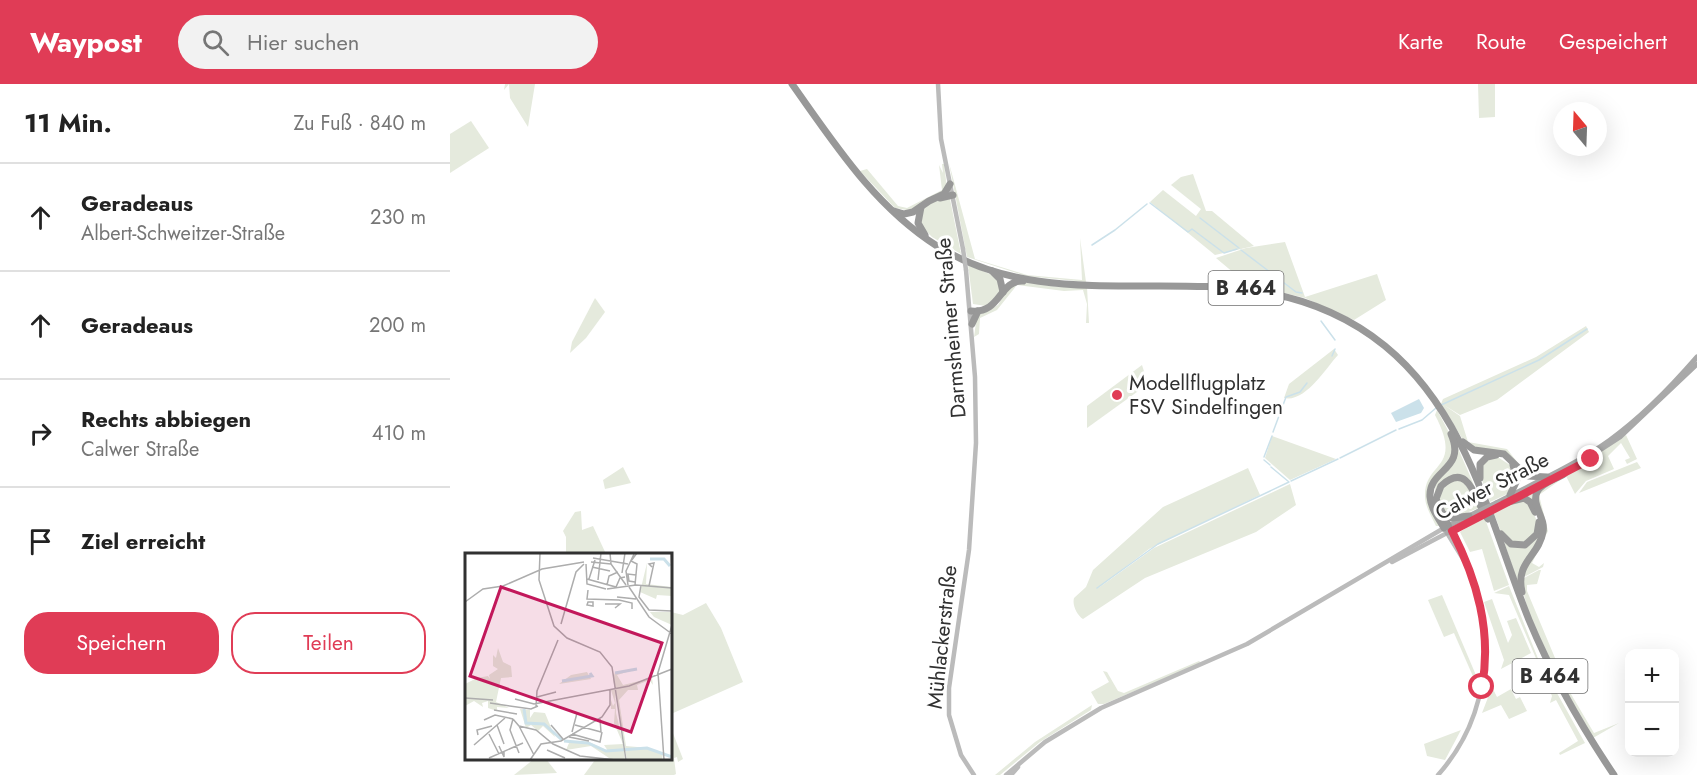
<!DOCTYPE html>
<html lang="de">
<meta charset="utf-8">
<style>
:root{--surface:#fff;--page:#f2f2f2;--text:#222;--muted:#767676;--line:#e0e0e0;--accent:#e03c56}
body{margin:0;font-family:Jost,sans-serif;background:var(--page);color:var(--text)}
.controls{position:absolute;right:18px;bottom:18px;display:grid;overflow:hidden;border-radius:12px;box-shadow:0 6px 24px #0002}
.controls button{width:54px;height:54px;display:grid;place-items:center;padding:0;border:0;border-bottom:2px solid var(--line);background:var(--surface);color:var(--text);font:30px sans-serif}
.compass{position:absolute;left:1103px;top:18px;width:54px;height:54px;border-radius:50%;background:var(--surface);box-shadow:0 6px 24px #0002;rotate:341deg}
.stop{position:absolute;width:18px;height:18px;margin:-14px;border:4px solid #e03c56;border-radius:50%;background:#fff}
.stop.end{background:#e03c56;border-color:#fff;box-shadow:0 2px 6px #0008}
.list{margin:0;padding:0;list-style:none}
h2{display:flex;justify-content:space-between;align-items:center;height:78px;margin:0;padding:0 24px;font-size:26px}
h2 small{font-size:20px;font-weight:400;color:var(--muted)}
.list li{display:grid;grid-template-columns:39px 1fr auto;gap:18px;align-items:center;box-sizing:border-box;height:108px;padding:0 24px;border-top:2px solid var(--line)}
.list b{display:block;font-size:22px;white-space:nowrap}
.list p{margin:0;font-size:20px;white-space:nowrap;color:var(--muted)}
.list em{font-size:20px;font-style:normal;color:var(--muted)}
.actions{display:flex;gap:12px;padding:18px 24px}
.actions a{flex:1;padding:14px 0;border:2px solid var(--accent);border-radius:24px;text-align:center;font-size:21px;color:var(--accent)}
.actions .main{background:var(--accent);color:#fff}
.icon{flex:none;width:33px;height:33px;fill:none;stroke:currentColor;stroke-width:2;stroke-linecap:round;stroke-linejoin:round}
.map{position:relative;flex:none;width:1247px;height:691px;overflow:hidden}
header{display:flex;align-items:center;gap:36px;box-sizing:border-box;height:84px;padding:0 30px;background:var(--accent);color:#fff}
header strong{font-size:28px}
nav{display:flex;gap:33px;margin-inline-start:auto;font-size:21px}
.search{width:420px;height:54px;background:var(--page);display:flex;align-items:center;gap:15px;box-sizing:border-box;padding:0 21px;border-radius:33px;color:var(--muted);font-size:22px}
main{display:flex}
aside{flex:1;background:var(--surface)}
.map>svg:first-child{display:block}
.green{fill:#e5eadd}
.water{fill:#cbe1ea}
.lines{fill:none;stroke-linecap:round;stroke-linejoin:round}
.stream{stroke:#cbe1ea;stroke-width:1.5}
.secondary{stroke:#bbb;stroke-width:4.5}
.primary{stroke:#a9a9a9;stroke-width:5}
.highway{stroke:#989898;stroke-width:7}
.secondary-bridge{stroke:#bbb;stroke-width:4.5}
.primary-bridge{stroke:#a9a9a9;stroke-width:5}
.route{stroke:#e03c56;stroke-width:8}
.poi-dot{fill:#e03c56;stroke:#fff;stroke-width:2}
.labels{text-anchor:middle;dominant-baseline:central;stroke-width:6;stroke-linejoin:round;paint-order:stroke}
.shield{fill:#fff;stroke:#6f6f6f;stroke-width:1.5}
.shield-label{font-size:20px;font-weight:bold;fill:#313131}
.street-label{font-size:21px;fill:#313131;stroke:#fff}
.poi-label{font-size:21px;fill:#313131;stroke:#fff;text-anchor:start}
.inset-river{fill:none;stroke:#cbe1ea;stroke-width:3}
.inset-road{fill:none;stroke:#adadad;stroke-width:1.5}
.view{fill:#c2185b;fill-opacity:0.15;stroke:#c2185b;stroke-width:3}
.inset-edge{fill:none;stroke:#313131;stroke-width:3}
</style>
<header>
<strong>Waypost</strong>
<div class="search"><svg class="icon" aria-label="search" viewBox="0 0 24 24"><circle cx="10" cy="10" r="6"/><path d="M15 15l6 6"/></svg>Hier suchen</div>
<nav><a>Karte</a><a>Route</a><a>Gespeichert</a></nav>
</header>
<main>
<aside>
<h2>11 Min.<small>Zu Fuß · 840 m</small></h2>
<ul class="list">
<li><svg class="icon" aria-label="ahead" viewBox="0 0 24 24"><path d="M12 20V5M6 11l6-6 6 6"/></svg><div><b>Geradeaus</b><p>Albert-Schweitzer-Straße</p></div><em>230 m</em></li>
<li><svg class="icon" aria-label="ahead" viewBox="0 0 24 24"><path d="M12 20V5M6 11l6-6 6 6"/></svg><div><b>Geradeaus</b></div><em>200 m</em></li>
<li><svg class="icon" aria-label="right" viewBox="0 0 24 24"><path d="M7 20v-9h11M14 6l5 5-5 5"/></svg><div><b>Rechts abbiegen</b><p>Calwer Straße</p></div><em>410 m</em></li>
<li><svg class="icon" aria-label="arrive" viewBox="0 0 24 24"><path d="M6 21V4h12l-3 4 3 4H6"/></svg><div><b>Ziel erreicht</b></div></li>
</ul>
<div class="actions"><a class="main">Speichern</a><a>Teilen</a></div>
</aside>
<div class="map">
<svg width="1247" height="691" viewBox="0 0 1247 691">
<rect width="100%" height="100%" fill="#fff"/>
<g class="green">
<polygon points="55,0 85,0 78,43 60,14 59,0 54,6"/>
<polygon points="1028,0 1045,0 1045,33 1029,34"/>
<polygon points="21,37 39,64 0,89 0,50"/>
<polygon points="499,79 525,175 577,191 632,196 630,154 636,198 576,192 517,173"/>
<polygon points="492,80 494,80 497,104 494,108 463,127 445,124 410,87 417,85 448,122 457,124 492,106 489,81 493,89"/>
<polygon points="743,90 756,127 762,127 804,162 765,171 700,118 713,106 746,132 751,125 721,101 731,93"/>
<path d="M 500,115 L 511,170 L 482,153 L 470,141 C 471,120 480,116 500,115 Z"/>
<polygon points="835,158 855,213 927,190 936,216 904,236 855,214 797,200 766,174 796,164"/>
<polygon points="518,181 547,193 551,208 536,222 523,220"/>
<polygon points="574,198 610,203 637,203 639,239 636,239 637,220 633,206 614,207 567,201 547,226 530,234 529,250 524,253 527,231 548,221 559,202"/>
<polygon points="145,214 155,228 136,254 120,269 122,258"/>
<polygon points="1136,242 1139,248 1047,316 1010,331 994,321 1010,332 1018,358 1057,365 1076,389 1057,369 1028,366 1015,359 991,320 993,315 1086,273"/>
<path d="M 884,265 L 888,271 C 876,284 855,319 834,314 L 839,300 Z"/>
<polygon points="692,281 698,300 637,344 637,322"/>
<path d="M 987,326 L 1001,352 L 1003,374 L 980,402 L 989,442 L 986,442 C 982,433 975,423 975,412 C 974,377 1014,386 985,331 Z"/>
<polygon points="1176,351 1187,375 1177,380 1175,376 1180,374 1171,359 1158,372 1164,385 1136,397 1125,410 1116,392 1089,411 1098,447 1082,479 1089,483 1094,479 1093,483 1072,494 1091,457 1088,408"/>
<polygon points="822,352 886,375 840,396 815,374"/>
<polygon points="1007,362 1024,401 1000,394 984,414 986,398"/>
<polygon points="1046,372 1060,381 1065,394 1057,410 1040,418 1030,391 1033,378"/>
<polygon points="1187,378 1191,384 1129,409 1137,398"/>
<polygon points="173,383 181,399 155,405 153,396"/>
<path d="M 798,384 L 810,411 L 699,465 L 647,505 L 704,464 L 840,400 L 846,421 L 806,448 L 695,494 L 633,535 C 627,531 622,521 624,514 L 636,503 L 643,486 L 713,423 Z"/>
<polygon points="1001,396 1013,397 1031,423 1004,434 992,428 988,409"/>
<polygon points="1082,407 1085,408 1091,437 1089,455 1073,479 1068,499 1053,455 1058,459 1081,459 1089,433 1072,413"/>
<polygon points="1072,415 1080,420 1088,440 1081,456 1066,460 1051,448 1043,427"/>
<polygon points="131,427 132,446 143,442 156,470 116,470 116,453 113,447 125,428"/>
<polygon points="1034,432 1059,501 1044,507 1032,465 1020,468 1010,448"/>
<path d="M 1089,486 L 1091,486 L 1087,500 L 1077,501 L 1077,507 L 1118,605 L 1144,649 L 1169,639 L 1143,654 C 1120,617 1073,538 1072,495 Z"/>
<polygon points="1059,502 1089,577 1135,659 1110,671 1109,669 1128,657 1106,616 1100,619 1102,612 1059,511 1044,509"/>
<polygon points="992,511 1028,596 1025,597 1004,549 994,553 978,516"/>
<polygon points="1042,515 1058,559 1062,551 1057,537 1066,534 1081,569 1051,585 1054,576 1034,518"/>
<polygon points="256,519 271,544 293,598 221,630 221,528 233,531"/>
<polygon points="749,577 751,579 654,620 648,620 641,608 659,598 653,587 657,588 668,607 674,609"/>
<polygon points="1042,603 1047,613 1061,605 1066,615 1070,613 1077,627 1059,635 1051,621 1032,629"/>
<polygon points="642,621 641,626 590,658 550,691 545,691 585,658"/>
<polygon points="221,644 233,675 228,678 227,673 224,674 226,690 224,691 134,691 145,676 142,675 220,674"/>
<polygon points="1011,646 995,676 977,672 974,660"/>
<polygon points="84,675 96,675 107,689 64,691"/>
</g>
<polygon class="water" points="969,315 974,324 971,329 946,338 941,329"/>
<g class="lines">
<g class="stream">
<polyline points="700,119 738,148 742,145 774,169 787,165"/>
<polyline points="750,134 789,164"/>
<polyline points="642,161 665,146 697,120"/>
<polyline points="791,166 846,208 852,209"/>
<polyline points="871,237 885,256"/>
<polyline points="882,272 885,265"/>
<polyline points="991,321 1089,276 1137,245"/>
<polyline points="949,345 972,336 986,324"/>
<polyline points="823,348 836,313 850,308 857,299"/>
<polyline points="814,373 822,352"/>
<polyline points="890,374 946,346"/>
<polyline points="814,376 820,381"/>
<polyline points="841,397 888,375"/>
<polyline points="647,504 708,460 839,398 821,383"/>
</g>
<g class="secondary">
<polyline points="488,0 491,55 513,165"/>
<polyline points="516,186 525,293 526,359 519,466 499,604 499,631 511,671 524,691"/>
<polyline points="942,478 997,449"/>
<polyline points="556,691 595,658 651,624 797,560 994,444 1018,483"/>
<polyline points="561,691 568,683"/>
<path d="M 988,691 C 1050,621 1046,523 1000,445"/>
</g>
<g class="primary">
<polyline points="1113,390 1170,353 1247,280"/>
<path d="M 1046,419 C 1084,399 1124,382 1160,356 C 1192,333 1221,303 1247,273"/>
<polyline points="1047,423 1091,401"/>
<polyline points="996,443 1027,428"/>
<polyline points="997,449 1029,432"/>
</g>
<g class="highway">
<path d="M 342,0 C 384,59 424,122 487,162 C 628,249 794,148 935,262 C 1019,331 1040,439 1079,536 C 1102,591 1131,642 1164,691"/>
<polyline points="490,114 503,111"/>
<polyline points="471,123 468,139 475,151"/>
<polyline points="444,127 454,130 463,128 479,117 494,110 500,100"/>
<polyline points="542,187 550,195 553,208"/>
<path d="M 521,227 C 551,230 549,196 573,197"/>
<polyline points="522,240 528,227"/>
<polyline points="1013,358 1024,366 1054,370 1077,392 1097,393"/>
<polyline points="1030,394 1030,380 1037,373 1046,371"/>
<polyline points="1060,411 1067,396 1063,381"/>
<polyline points="1054,419 1074,414 1080,418 1085,428"/>
<polyline points="991,429 1002,434 1019,432"/>
<path d="M 999,443 L 986,415 L 991,402 C 1021,374 1026,422 1038,435"/>
<path d="M 994,444 C 989,435 981,425 980,413 C 978,385 1017,386 1001,350"/>
<polyline points="1051,450 1061,460 1075,461 1087,450 1089,438"/>
<path d="M 1072,508 C 1065,478 1089,472 1093,448 C 1096,434 1081,421 1087,408 C 1091,399 1106,395 1114,390"/>
</g>
<polyline class="secondary-bridge" points="513,165 516,186"/>
<g class="primary-bridge">
<polyline points="1027,428 1046,419"/>
<polyline points="1029,432 1047,423"/>
</g>
</g>
<g class="lines">
<path class="route" d="M 1032,603 C 1042,547 1027,496 1002,447 L 1141,375"/>
</g>
<circle class="poi-dot" cx="667" cy="311" r="6"/>
<g class="labels">
<g class="shield">
<rect x="758.5" y="187" width="75" height="34" rx="4.5"/>
<rect x="1062.5" y="575" width="75" height="34" rx="4.5"/>
</g>
<g class="shield-label">
<text x="796" y="204">B 464</text>
<text x="1100" y="592">B 464</text>
</g>
<g class="street-label">
<text transform="translate(501 244) rotate(-95)">Darmsheimer Straße</text>
<text transform="translate(1042 402) rotate(-27)">Calwer Straße</text>
<text transform="translate(492 553) rotate(-84)">Mühlackerstraße</text>
</g>
<g class="poi-label">
<text x="679" y="299">Modellflugplatz<tspan x="679" dy="24">FSV Sindelfingen</tspan></text>
</g>
</g>
<g transform="translate(15 469)">
<rect width="207" height="207" fill="#fff"/>
<path d="M 182,10 L 181,31 L 207,34 L 207,43 L 192,42 L 191,46 L 175,39 ZM 180,53 L 185,59 L 207,59 L 207,72 L 189,64 ZM 33,95 L 38,109 L 46,113 L 47,124 L 36,125 L 31,149 L 44,155 L 32,154 L 32,158 L 23,155 L 23,148 L 17,150 L 18,154 L 9,148 L 0,153 L 0,131 L 12,125 L 23,123 L 25,126 L 24,122 L 33,116 L 28,113 L 28,102 L 31,105 ZM 172,116 L 152,122 L 158,132 L 187,125 L 188,132 L 184,127 L 185,133 L 182,128 L 172,132 L 173,137 L 163,137 L 154,147 L 161,193 L 184,195 L 198,200 L 197,207 L 162,207 L 148,126 L 150,119 ZM 122,119 L 126,126 L 94,131 L 106,122 ZM 150,136 L 151,160 L 158,189 L 160,207 L 147,207 L 126,193 L 101,197 L 104,190 L 100,188 L 124,189 L 143,198 L 139,192 L 158,191 L 149,170 L 150,156 L 146,156 L 146,147 L 148,153 L 150,150 L 146,137 ZM 55,156 L 65,157 L 65,165 L 69,159 L 80,160 L 90,184 L 78,173 L 73,178 L 66,172 L 61,175 Z" fill="#e5eadd"/>
<path class="inset-river" d="M 185,6 L 199,6 L 205,13M 150,120 L 172,116M 97,128 L 127,123 L 125,120M 59,156 L 61,170 L 79,171 L 97,187M 99,188 L 123,190 L 141,198 L 182,195 L 207,204"/>
<path class="inset-road" d="M 75,0 L 74,27 L 89,73 L 102,85 L 135,99 L 147,114 L 161,207M 145,0 L 146,11 L 161,32M 206,0 L 207,18M 128,5 L 163,11M 126,9 L 146,11M 121,11 L 122,31 L 141,36M 127,14 L 145,18M 157,20 L 160,0M 122,26 L 151,34 L 155,25 L 160,24M 124,26 L 130,7M 133,27 L 136,0M 170,29 L 164,28 L 163,21 L 171,22M 142,32 L 144,23 L 153,19M 163,32 L 161,18 L 169,1M 170,32 L 172,11 L 166,8 L 172,0M 176,32 L 174,44 L 184,57 L 207,58M 184,33 L 189,10 L 184,11 L 187,14M 164,34 L 184,64 L 207,81M 142,36 L 171,32 L 207,35M 123,37 L 122,46 L 154,47 L 167,50 L 167,56M 152,44 L 171,46M 0,49 L 18,36 L 38,33 L 77,16 L 119,9M 123,49 L 128,49 L 128,53 L 122,52 ZM 140,51 L 155,51 L 150,55M 96,71 L 111,19 L 119,11M 193,119 L 199,207M 192,123 L 207,72M 72,144 L 91,139M 0,145 L 28,147M 50,146 L 69,151 L 164,133 L 207,116M 25,150 L 66,156 L 73,153M 71,154 L 72,138 L 93,87M 29,157 L 52,161M 48,166 L 54,173 L 71,177 L 88,191 L 115,203 L 151,207M 48,166 L 45,177 L 54,200M 19,167 L 30,162 L 48,166M 32,172 L 39,191M 86,172 L 98,186M 110,172 L 136,179 L 135,166M 54,173 L 69,202M 107,179 L 112,160M 24,181 L 34,201M 107,181 L 135,189 L 137,179M 13,182 L 12,177 L 27,173M 104,184 L 124,188M 9,192 L 40,165M 34,193 L 39,204 L 39,198M 82,197 L 100,205M 24,205 L 58,190M 65,207 L 76,191 L 96,188 L 137,164 L 145,152 L 145,136"/>
<path class="view" d="M 36,34 L 197,90 L 166,179 L 5,123 Z"/>
<rect width="207" height="207" class="inset-edge"/>
</g>
</svg>
<div class="controls">
<button>+</button>
<button>−</button>
</div>
<svg class="compass" viewBox="-18 -18 36 36"><path d="M0-13l5 13h-10z" fill="#e53935"/><path d="M0 13l5-13h-10z" fill="#767676"/></svg>
<div class="stop" style="left:1032px;top:603px"></div>
<div class="stop end" style="left:1141px;top:375px"></div>
</div>
</main>
